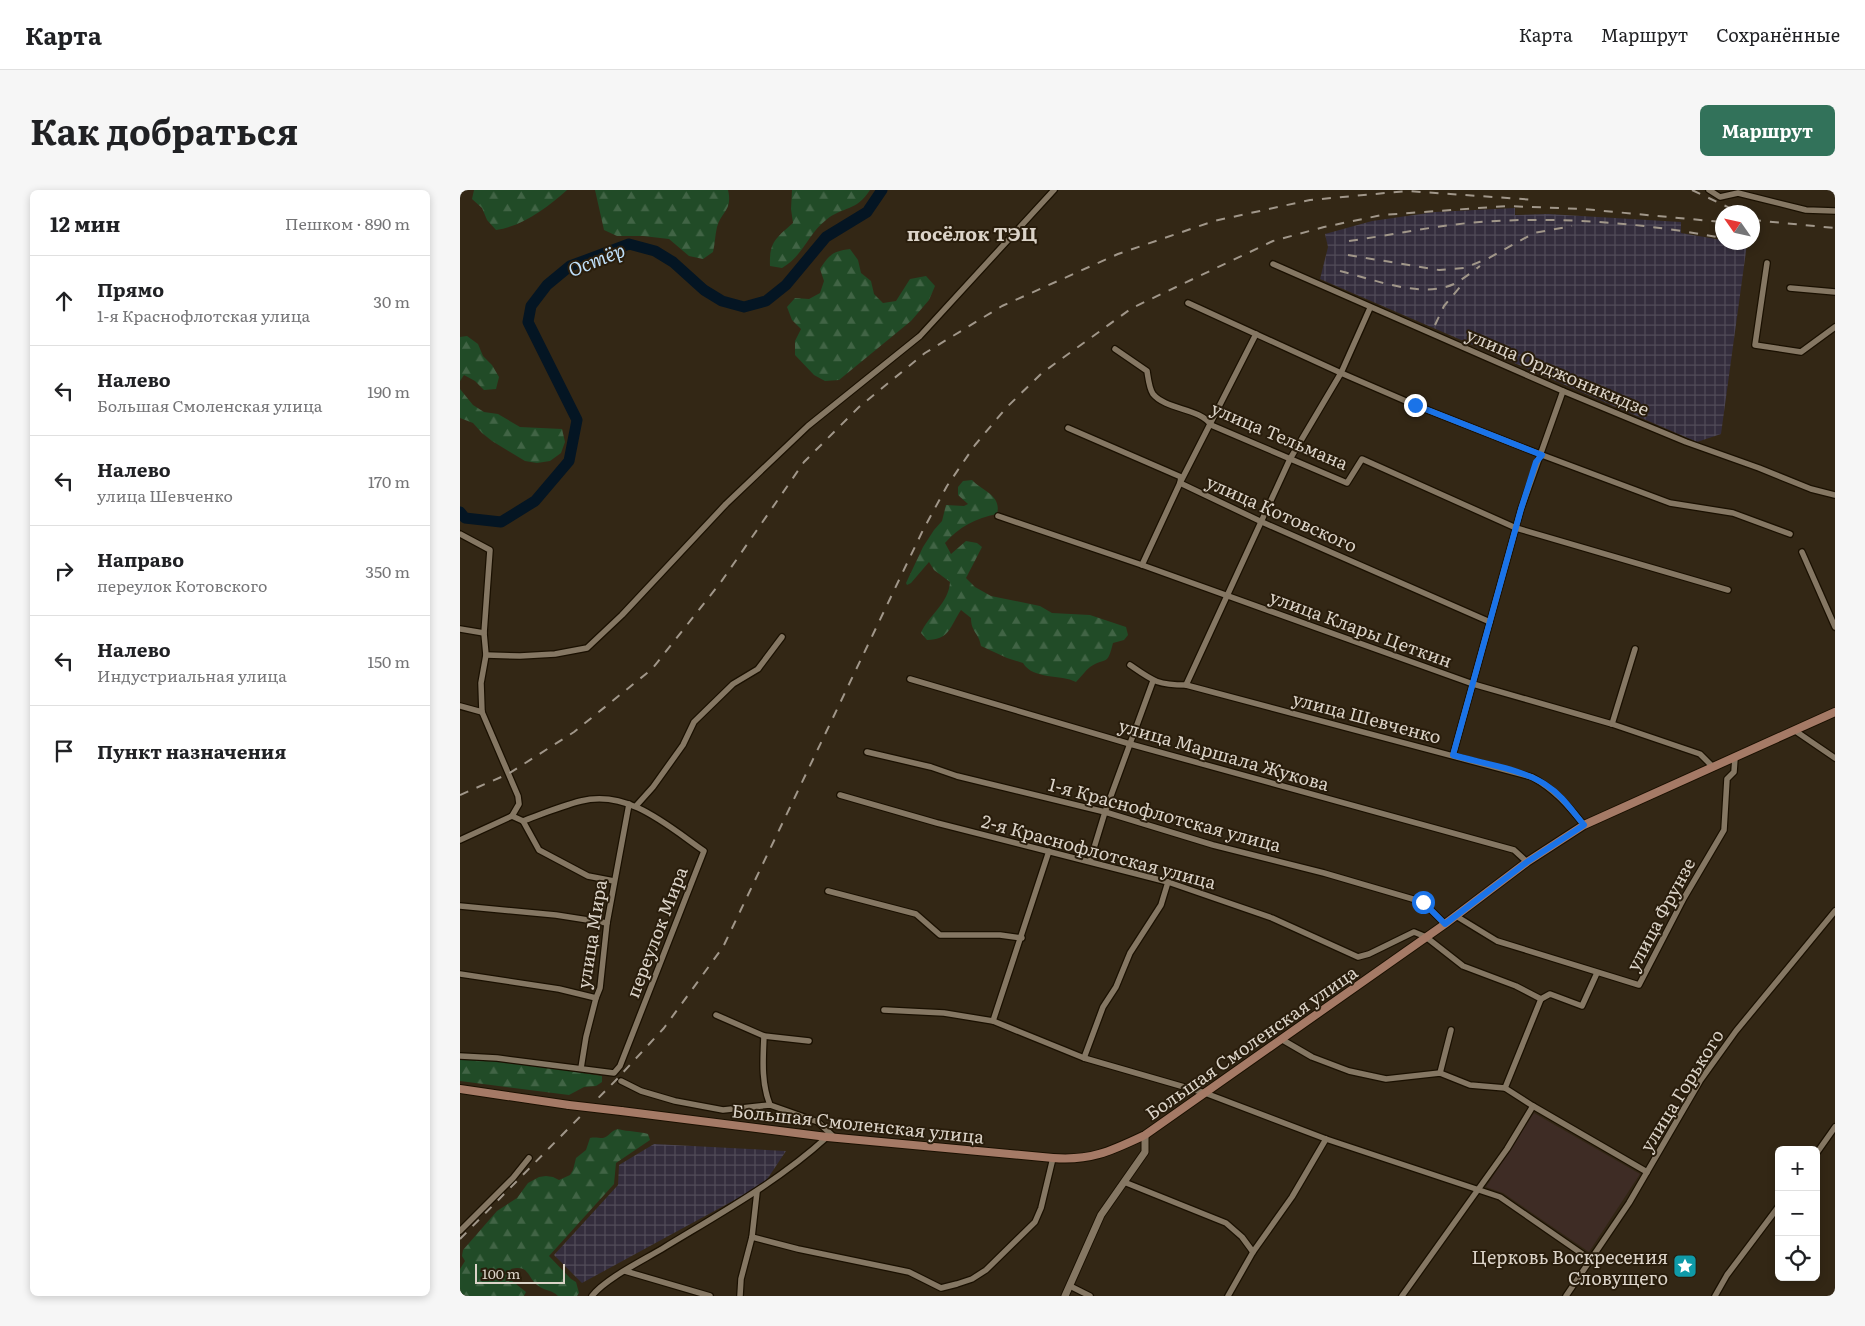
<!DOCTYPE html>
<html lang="ru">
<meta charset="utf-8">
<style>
:root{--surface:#fff;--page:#f6f6f6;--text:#202124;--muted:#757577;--line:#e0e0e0;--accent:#32725a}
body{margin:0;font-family:Literata,serif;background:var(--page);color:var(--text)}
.controls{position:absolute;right:15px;bottom:15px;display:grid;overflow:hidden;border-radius:8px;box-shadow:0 2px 8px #0003}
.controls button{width:45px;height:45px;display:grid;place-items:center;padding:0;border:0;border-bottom:1px solid var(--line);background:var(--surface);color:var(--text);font:25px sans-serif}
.compass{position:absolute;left:1255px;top:15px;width:45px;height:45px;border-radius:50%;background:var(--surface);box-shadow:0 2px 8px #0003;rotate:304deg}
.scale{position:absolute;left:15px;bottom:12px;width:90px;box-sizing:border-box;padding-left:5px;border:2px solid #dbd3c8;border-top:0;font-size:14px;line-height:18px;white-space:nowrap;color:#dbd3c8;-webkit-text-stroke:4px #291d0c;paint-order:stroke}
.stop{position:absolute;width:15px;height:15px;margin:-11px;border:4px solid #1a73e8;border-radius:50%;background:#fff}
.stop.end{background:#1a73e8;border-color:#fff;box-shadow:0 1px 5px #0008}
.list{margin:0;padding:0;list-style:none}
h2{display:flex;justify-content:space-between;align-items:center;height:65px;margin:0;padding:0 20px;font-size:21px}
h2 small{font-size:16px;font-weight:400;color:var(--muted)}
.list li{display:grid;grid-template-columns:32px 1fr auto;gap:15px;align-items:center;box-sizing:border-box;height:90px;padding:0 20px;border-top:1px solid var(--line)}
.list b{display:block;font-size:19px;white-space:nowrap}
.list p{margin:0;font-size:16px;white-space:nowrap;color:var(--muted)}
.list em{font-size:16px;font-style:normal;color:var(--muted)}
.icon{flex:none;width:28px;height:28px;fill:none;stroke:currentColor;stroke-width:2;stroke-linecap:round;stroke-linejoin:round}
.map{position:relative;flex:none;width:1375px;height:1106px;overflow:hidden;border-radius:8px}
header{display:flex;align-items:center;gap:30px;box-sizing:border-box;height:70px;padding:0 25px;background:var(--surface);border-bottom:1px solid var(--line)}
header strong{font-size:24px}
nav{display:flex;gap:28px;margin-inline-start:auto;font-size:18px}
.intro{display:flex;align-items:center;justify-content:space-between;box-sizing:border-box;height:120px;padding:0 30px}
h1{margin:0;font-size:35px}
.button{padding:12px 22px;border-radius:8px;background:var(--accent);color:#fff;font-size:18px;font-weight:700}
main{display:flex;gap:30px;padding:0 30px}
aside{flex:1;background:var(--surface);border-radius:8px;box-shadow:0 2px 8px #0003}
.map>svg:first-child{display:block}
.commercial{fill:#3e2c25}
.industrial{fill:url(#industrial-grid)}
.forest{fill:url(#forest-firs)}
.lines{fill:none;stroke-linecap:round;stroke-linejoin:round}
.river{stroke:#041523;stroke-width:11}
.minor-casing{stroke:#1a1001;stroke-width:8}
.tertiary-casing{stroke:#1a1001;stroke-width:9}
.secondary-casing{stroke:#1a1001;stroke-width:10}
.minor{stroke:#857763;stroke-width:5.5}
.tertiary{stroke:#857763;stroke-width:7}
.secondary{stroke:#a57a66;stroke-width:8}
.rail{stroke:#a1978a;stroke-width:2;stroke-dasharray:9 9;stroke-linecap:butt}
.secondary-bridge-casing{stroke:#1a1001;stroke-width:10;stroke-linecap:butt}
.secondary-bridge{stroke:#a57a66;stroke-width:8}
.route{stroke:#1a73e8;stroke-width:6}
.labels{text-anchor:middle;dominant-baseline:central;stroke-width:4;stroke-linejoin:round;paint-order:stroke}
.street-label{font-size:18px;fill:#dbd3c8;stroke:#291d0c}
.poi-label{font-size:18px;fill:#dbd3c8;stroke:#291d0c;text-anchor:end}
.neighbourhood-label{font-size:19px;font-weight:bold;fill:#dbd3c8;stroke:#291d0c}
.water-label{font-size:19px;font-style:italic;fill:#bedef8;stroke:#291d0c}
</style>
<header>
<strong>Карта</strong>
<nav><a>Карта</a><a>Маршрут</a><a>Сохранённые</a></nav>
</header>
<div class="intro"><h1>Как добраться</h1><a class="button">Маршрут</a></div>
<main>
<aside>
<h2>12 мин<small>Пешком · 890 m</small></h2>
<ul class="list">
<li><svg class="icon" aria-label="ahead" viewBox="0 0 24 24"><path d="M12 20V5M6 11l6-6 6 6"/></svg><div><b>Прямо</b><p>1-я Краснофлотская улица</p></div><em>30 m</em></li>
<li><svg class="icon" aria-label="left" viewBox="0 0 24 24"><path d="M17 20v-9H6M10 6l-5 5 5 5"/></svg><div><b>Налево</b><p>Большая Смоленская улица</p></div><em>190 m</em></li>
<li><svg class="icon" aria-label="left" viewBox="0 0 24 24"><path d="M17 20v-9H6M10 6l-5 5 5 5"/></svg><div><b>Налево</b><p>улица Шевченко</p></div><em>170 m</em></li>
<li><svg class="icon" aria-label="right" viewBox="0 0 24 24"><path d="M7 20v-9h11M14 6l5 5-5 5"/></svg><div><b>Направо</b><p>переулок Котовского</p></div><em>350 m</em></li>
<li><svg class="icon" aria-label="left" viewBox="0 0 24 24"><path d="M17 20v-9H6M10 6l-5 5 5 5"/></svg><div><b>Налево</b><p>Индустриальная улица</p></div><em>150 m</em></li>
<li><svg class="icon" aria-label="arrive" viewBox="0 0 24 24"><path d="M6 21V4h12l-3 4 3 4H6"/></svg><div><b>Пункт назначения</b></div></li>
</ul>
</aside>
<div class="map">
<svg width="1375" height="1106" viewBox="0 0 1375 1106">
<defs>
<pattern id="industrial-grid" width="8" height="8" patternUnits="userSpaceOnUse" patternTransform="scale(1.25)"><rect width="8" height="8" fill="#342d3d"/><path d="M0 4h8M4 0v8" fill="none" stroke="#514b58"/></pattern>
<pattern id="forest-firs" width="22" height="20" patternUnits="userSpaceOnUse" patternTransform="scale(1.25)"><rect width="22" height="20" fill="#214b27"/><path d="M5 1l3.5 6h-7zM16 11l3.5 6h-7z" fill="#416445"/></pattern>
</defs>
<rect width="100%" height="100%" fill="#332715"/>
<polygon class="commercial" points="1074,923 1180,984 1129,1062 1043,1003 1026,997"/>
<g class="industrial">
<polygon points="1055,18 1055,25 1088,24 1221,32 1221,43 1262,50 1262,52 1287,54 1261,244 1237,252 860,89 868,57 865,44 912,31 975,22"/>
<polygon points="194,954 326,961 304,994 122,1093 94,1065 158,995 159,975"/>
</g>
<g class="forest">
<path d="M 14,0 L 107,0 C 87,18 63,36 36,40 L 27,30 L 22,18 L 12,9 Z"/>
<path d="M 135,0 L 268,0 C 273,20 261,22 257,37 C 255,45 255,54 253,62 L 243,69 L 229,66 L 209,49 L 183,46 L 157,46 L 144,40 Z"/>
<path d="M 332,0 L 410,0 C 396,22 383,16 366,30 C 347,45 344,65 322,78 L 310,76 C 309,52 316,48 333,33 L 331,19 Z"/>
<path d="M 390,59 L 398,70 L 401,83 L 411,91 L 414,104 L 423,113 L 436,111 L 450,89 L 466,86 L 475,96 L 469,110 L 451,131 L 379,190 L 365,191 L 354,185 L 335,165 L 335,151 L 341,139 L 332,130 L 327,117 L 335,108 L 349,109 L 360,103 L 364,91 L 360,79 C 369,65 373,61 390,59 Z"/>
<polygon points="7,146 18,154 23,166 32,175 39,187 36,199 24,200 15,191 4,185 0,191 0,147"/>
<polygon points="0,199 13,215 24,222 38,224 60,237 102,239 105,252 101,263 90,271 77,273 65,271 32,251 22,243 13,233 0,228"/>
<path d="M 512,290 C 522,301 542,305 537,324 C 516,328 499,337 485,353 L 491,364 L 506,351 L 517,353 L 522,357 L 506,388 L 515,397 L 531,406 L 580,416 L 592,423 L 630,425 L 666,437 L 668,445 L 664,450 L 653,453 C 647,477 647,466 630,477 C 625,481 621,487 616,492 C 601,484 573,490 563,473 L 547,468 L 521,456 C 519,443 511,442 511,428 L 501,420 C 490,436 490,450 467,450 L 461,443 C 468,426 489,413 490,392 L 474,380 L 469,372 L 451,393 L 447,395 L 446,393 L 463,357 L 474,340 L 482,331 L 486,315 L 504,316 L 508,314 L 498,305 L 498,297 L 503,291 Z"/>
<polygon points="0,864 142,886 142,892 136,896 124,897 109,905 0,891"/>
<path d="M 158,939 C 169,942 178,941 188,944 L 190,950 L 156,973 L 154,994 L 89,1066 L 111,1089 L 116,1092 L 119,1103 L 117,1106 L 98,1106 C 92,1100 86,1101 80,1097 C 67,1090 71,1074 51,1079 L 48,1085 L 51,1090 L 66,1102 L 64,1106 L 0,1106 L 0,1079 L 5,1071 L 2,1066 L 3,1060 L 37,1021 L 57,1008 L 68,993 L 79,987 L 86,986 L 93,987 L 99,990 L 110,985 L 113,980 L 116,968 L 126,960 L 130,948 C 135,947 138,948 143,948 C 149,947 151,940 158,939 Z"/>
</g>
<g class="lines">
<polyline class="river" points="0,322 5,328 41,332 75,311 109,271 117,230 68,132 71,116 87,95 110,76 169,54 195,61 213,72 244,100 262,111 284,117 306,111 326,95 366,47 407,22 422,0"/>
<g class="minor-casing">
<g id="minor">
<polyline points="1249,0 1260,7 1278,3 1346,20 1375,21"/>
<polyline points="1307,73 1295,155 1341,162 1375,137"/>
<polyline points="813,74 1103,201 1226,252 1299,278 1351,299 1375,305"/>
<polyline points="1330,98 1375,102"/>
<polyline points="728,113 881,183 955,215 1082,265 1210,313 1273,323 1330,344"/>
<path d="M 655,159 L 687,181 C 688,187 689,198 693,204 C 706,220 740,218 751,235 L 887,293 L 902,269 L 1056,338 L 1268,400"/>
<polyline points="608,238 721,287 720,293 802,332 1030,432"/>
<polyline points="538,326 682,375 1013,494 1152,534 1240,564 1253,577"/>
<polyline points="0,344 30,360 24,443 26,465 21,493 22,522 58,606 59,614 52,626 0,650"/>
<polyline points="1342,362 1375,437"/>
<polyline points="682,375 720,293 796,144"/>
<polyline points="0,439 24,443"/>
<polyline points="26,465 60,466 95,464 127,458 162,425 266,314 348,236 460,146 594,0"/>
<path d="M 670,475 C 693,491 697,495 726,495 L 1072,587 C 1094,599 1108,615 1124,635"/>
<polyline points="450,489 670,554 1054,660 1067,672"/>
<polyline points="726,495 830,269 881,183 910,118"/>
<polyline points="0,516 22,522"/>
<polyline points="1152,534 1175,459"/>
<polyline points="1334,540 1375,568"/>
<polyline points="407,562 471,577 497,586 645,622 753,655 864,683 963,712 985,734"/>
<polyline points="993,565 1061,319 1103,201"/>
<polyline points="380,605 477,633 708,692 812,728 898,767 909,764 954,742 966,747 1003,776 1056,796 1081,809 1090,804 1122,816 1137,783"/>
<polyline points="176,616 193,597 223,555 234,532 273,494 298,479 322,447"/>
<polyline points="63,631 79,660 128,686 154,691"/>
<polyline points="630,671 645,622 693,491"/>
<polyline points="368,701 456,724 480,745 540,745 562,748"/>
<polyline points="0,716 96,725 147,733"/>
<polyline points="996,726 1037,751 1179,795 1224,708 1264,640 1267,589 1274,582 1275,568"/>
<polyline points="0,784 99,799 136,808"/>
<polyline points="424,820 484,823 533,831 624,868 745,903 866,949 1040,1007 1131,1070"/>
<polyline points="256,825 304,846 349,851"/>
<polyline points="533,831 589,661"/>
<path d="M 304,846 C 303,869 301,892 310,915"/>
<polyline points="821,849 852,867 889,881 926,889 980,883 1010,895 1045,898 1073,916 1187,982"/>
<path d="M 0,866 L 37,868 L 154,883 L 160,876 L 244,661 C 208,636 168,599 121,611 C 101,616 82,624 63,631 L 52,626"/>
<polyline points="624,868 643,817 656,797 670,763 701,715 708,692"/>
<polyline points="121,878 126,847 136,808 140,798 147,733 169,614"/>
<polyline points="980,883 991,840"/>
<polyline points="161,891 181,901 215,911 263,920 310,915 358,932 374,947"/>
<polyline points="1045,898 1081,809"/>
<polyline points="1356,964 1375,937"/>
<polyline points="664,992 766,1033 782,1047 793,1062"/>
<polyline points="0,1041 53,988 69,968"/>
<polyline points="292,1047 338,1059 449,1082 481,1098 497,1094 512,1089 526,1080 575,1032 581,1018 593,968"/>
<polyline points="165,1081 250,1106"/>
<polyline points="610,1096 630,1106"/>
<path d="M 132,1106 C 146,1088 184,1070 205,1057 C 261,1023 319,991 367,947"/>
<polyline points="280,1106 281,1089 292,1047 297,1002"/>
<polyline points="768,1106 793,1062 832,1007 866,949"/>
<polyline points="942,1106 1047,959 1073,916"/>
<polyline points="1106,1106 1169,1013 1240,891 1276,841 1375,721"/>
<polyline points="1255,1106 1267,1085 1319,1016"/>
</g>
</g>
<g class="tertiary-casing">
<polyline id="tertiary" points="605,1106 641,1025 685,962 685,945"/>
</g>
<g class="secondary-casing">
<g id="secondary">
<polyline points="0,899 109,915"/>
<path d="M 161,921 L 367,947 L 593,968 C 631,971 651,961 685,945 L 985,734 L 1067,672 L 1124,635 L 1375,522"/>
</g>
</g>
<use href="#minor" class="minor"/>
<use href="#tertiary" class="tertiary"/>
<use href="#secondary" class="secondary"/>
<g class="rail">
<polyline points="1232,0 1274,20 1284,22"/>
<polyline points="1292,30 1375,38"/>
<path d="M 889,51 C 938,44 987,33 1036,31 C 1109,27 1190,34 1262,48"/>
<polyline points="888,65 979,80 1004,78 1027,69 1074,43 1112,36"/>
<path d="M 880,81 C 913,89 961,109 994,94 C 1003,89 1012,82 1020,76"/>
<polyline points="975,135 984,116 1005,91"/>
<polyline points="0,605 48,584 114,542 192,479 261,392 344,272 399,217 465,163 542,116 658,64 754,31 850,10 947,1 1076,10"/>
<polyline points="0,1049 157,889 204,838 263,757 463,340 487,296 515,255 546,218 582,183 672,118 813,51 864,37 922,25 1047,16 1123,19 1262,32"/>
</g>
<g class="secondary-bridge-casing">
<polyline id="secondary-bridge" points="109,915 161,921"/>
</g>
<use href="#secondary-bridge" class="secondary-bridge"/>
</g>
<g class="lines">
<path class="route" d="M 955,215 L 1082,265 L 1076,272 L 1061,319 L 993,565 C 1020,573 1063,579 1086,595 C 1102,605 1112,621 1124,635 L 1067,672 L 985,734 L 963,712"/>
</g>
<defs>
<g id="sight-square" transform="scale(1.25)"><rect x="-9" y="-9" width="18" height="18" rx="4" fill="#0f9aa8" stroke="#291d0c"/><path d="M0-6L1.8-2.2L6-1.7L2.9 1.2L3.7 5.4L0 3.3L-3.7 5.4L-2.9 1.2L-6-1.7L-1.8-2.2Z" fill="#fff"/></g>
</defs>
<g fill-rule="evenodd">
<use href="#sight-square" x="1225" y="1076"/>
</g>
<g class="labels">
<g class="street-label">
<text transform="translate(1098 181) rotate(23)">улица Орджоникидзе</text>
<text transform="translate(820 245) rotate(23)">улица Тельмана</text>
<text transform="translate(822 323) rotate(24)">улица Котовского</text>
<text transform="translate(901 438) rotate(20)">улица Клары Цеткин</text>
<text transform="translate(907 527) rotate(15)">улица Шевченко</text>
<text transform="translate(764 564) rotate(16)">улица Маршала Жукова</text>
<text transform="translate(705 624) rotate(15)">1-я Краснофлотская улица</text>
<text transform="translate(639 661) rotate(15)">2-я Краснофлотская улица</text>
<text transform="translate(1200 724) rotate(-62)">улица Фрунзе</text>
<text transform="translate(196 742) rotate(-69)">переулок Мира</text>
<text transform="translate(131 744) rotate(-81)">улица Мира</text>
<text transform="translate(791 852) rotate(-35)">Большая Смоленская улица</text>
<text transform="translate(1221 900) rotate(-58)">улица Горького</text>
<text transform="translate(398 933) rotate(6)">Большая Смоленская улица</text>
</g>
<g class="poi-label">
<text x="1208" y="1066">Церковь Воскресения<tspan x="1208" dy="21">Словущего</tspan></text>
</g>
<g class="neighbourhood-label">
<text x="512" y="43">посёлок ТЭЦ</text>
</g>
<g class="water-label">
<text transform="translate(136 69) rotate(-22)">Остёр</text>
</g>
</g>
</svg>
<div class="controls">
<button>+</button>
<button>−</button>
<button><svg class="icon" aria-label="locate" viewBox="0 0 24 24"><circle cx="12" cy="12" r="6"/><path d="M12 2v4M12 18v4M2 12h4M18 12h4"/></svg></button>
</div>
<svg class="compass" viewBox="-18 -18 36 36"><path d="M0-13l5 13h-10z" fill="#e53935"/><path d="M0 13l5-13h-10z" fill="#757577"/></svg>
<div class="scale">100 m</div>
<div class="stop" style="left:963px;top:712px"></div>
<div class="stop end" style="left:955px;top:215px"></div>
</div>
</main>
